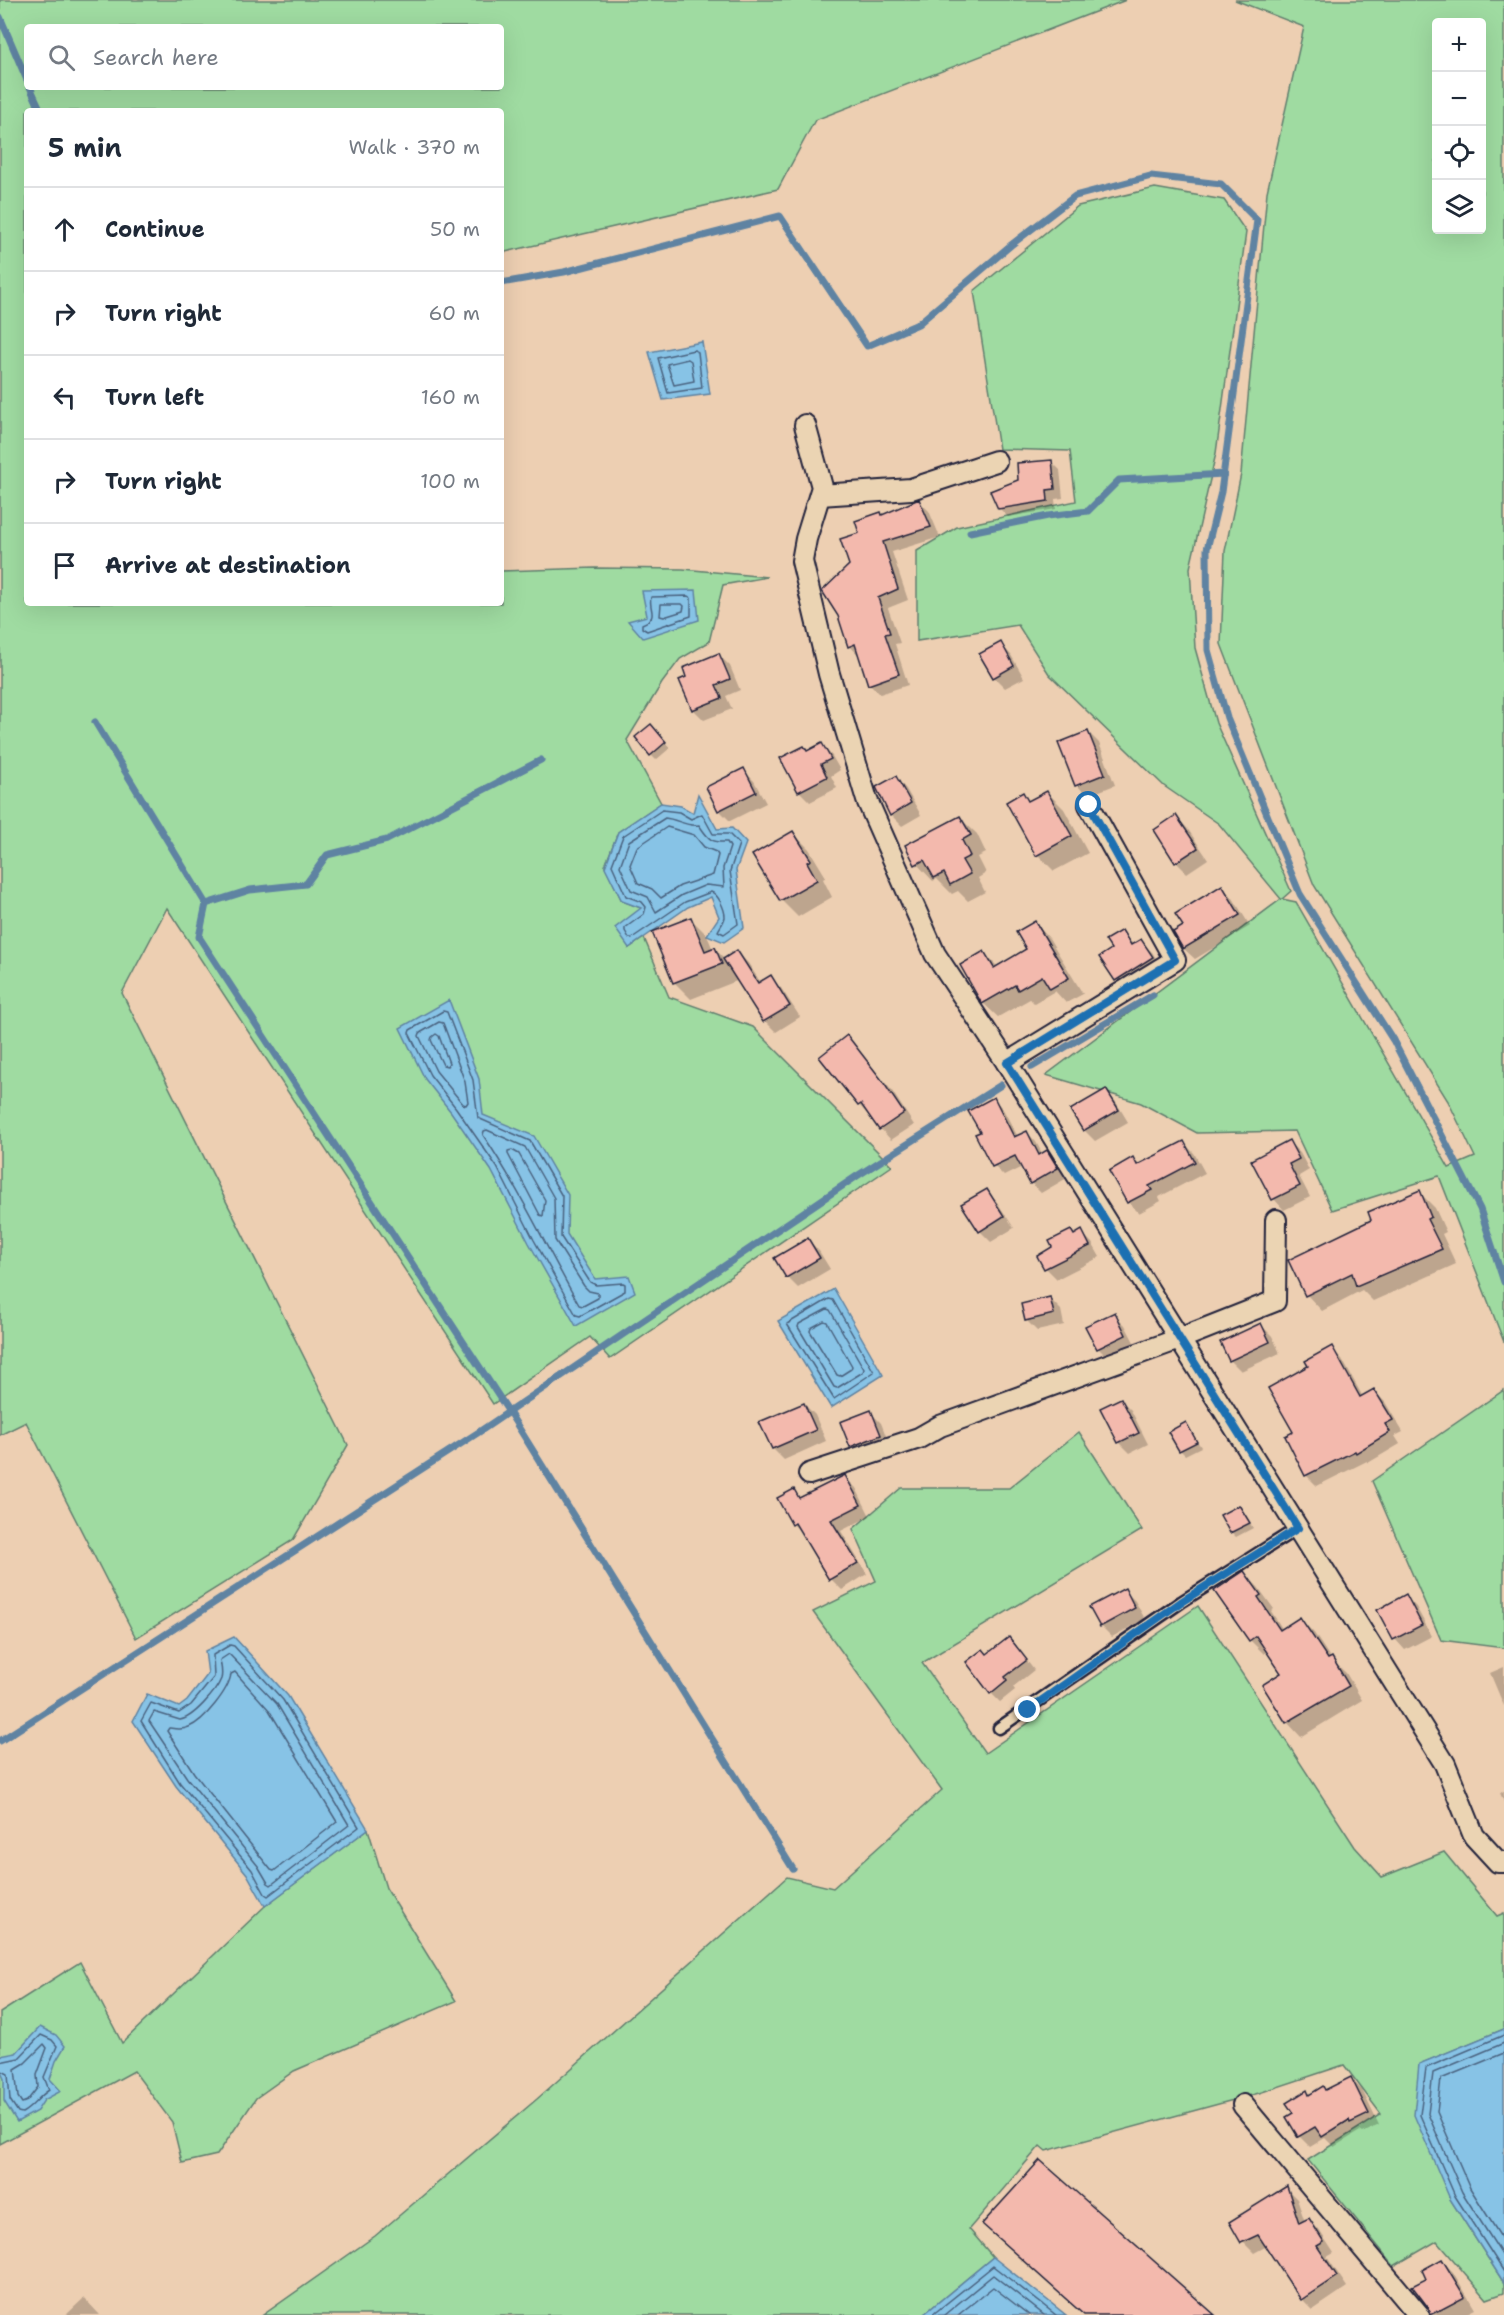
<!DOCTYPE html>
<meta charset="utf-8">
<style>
:root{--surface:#fff;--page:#f6f6f7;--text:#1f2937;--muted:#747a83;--line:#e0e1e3}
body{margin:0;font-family:"Shantell Sans",sans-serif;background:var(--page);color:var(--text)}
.controls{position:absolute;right:18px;top:18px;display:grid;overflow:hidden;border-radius:6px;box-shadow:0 6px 24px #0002}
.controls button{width:54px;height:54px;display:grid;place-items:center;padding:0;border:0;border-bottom:2px solid var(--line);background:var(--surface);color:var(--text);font:30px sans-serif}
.stop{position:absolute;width:18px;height:18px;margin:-14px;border:4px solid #1f6fb2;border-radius:50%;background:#fff}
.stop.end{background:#1f6fb2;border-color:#fff;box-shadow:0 2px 6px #0008}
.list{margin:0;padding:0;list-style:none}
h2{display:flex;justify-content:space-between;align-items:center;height:78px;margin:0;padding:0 24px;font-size:26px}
h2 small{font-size:20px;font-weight:400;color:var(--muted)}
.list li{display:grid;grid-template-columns:39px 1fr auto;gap:18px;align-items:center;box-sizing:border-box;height:84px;padding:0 24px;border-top:2px solid var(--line)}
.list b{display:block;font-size:22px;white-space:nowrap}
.list em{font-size:20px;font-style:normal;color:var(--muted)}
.icon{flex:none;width:33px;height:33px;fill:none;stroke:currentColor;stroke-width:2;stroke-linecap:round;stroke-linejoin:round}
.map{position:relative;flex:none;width:1504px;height:2315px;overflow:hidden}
.search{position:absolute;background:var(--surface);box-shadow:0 6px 24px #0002;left:24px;top:24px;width:480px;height:66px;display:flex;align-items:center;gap:15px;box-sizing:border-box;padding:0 21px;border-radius:6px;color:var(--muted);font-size:22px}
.panel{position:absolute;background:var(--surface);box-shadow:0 6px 24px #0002;left:24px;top:108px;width:480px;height:498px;border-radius:6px}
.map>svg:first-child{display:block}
.green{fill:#9fdba1;stroke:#607e6e;stroke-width:1.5;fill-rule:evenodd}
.water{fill:#87c3e6;stroke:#5f83a2;stroke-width:1.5}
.shadow{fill:#0003}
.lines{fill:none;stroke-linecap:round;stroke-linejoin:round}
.shore{stroke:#4a627f;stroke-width:1.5}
.stream{stroke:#5f83a2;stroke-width:7}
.building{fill:#f3b9ad;stroke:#22223b;stroke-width:1.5}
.service-casing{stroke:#22223b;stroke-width:15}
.minor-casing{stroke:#22223b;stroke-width:24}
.service{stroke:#ebd4b3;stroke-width:10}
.minor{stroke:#ebd4b3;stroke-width:20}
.route{stroke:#1f6fb2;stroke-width:8}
</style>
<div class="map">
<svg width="1504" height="2315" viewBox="0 0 1504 2315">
<rect width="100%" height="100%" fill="#edcfb2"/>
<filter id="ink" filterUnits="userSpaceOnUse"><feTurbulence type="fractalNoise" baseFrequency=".0167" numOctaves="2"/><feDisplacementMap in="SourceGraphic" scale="12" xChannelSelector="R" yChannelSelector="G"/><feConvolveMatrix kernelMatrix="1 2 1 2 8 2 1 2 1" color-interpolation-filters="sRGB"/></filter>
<g filter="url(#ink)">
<g class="green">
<path d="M 0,0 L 1126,0 L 815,120 L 778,189 L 501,253 L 501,111 L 27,111 L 27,603 L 501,603 L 501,571 L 595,568 L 683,569 L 767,577 L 723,585 L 709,642 L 680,659 L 662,683 L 627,740 L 661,803 L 618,832 L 605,866 L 622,901 L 641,908 L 629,948 L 644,938 L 669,997 L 753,1027 L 892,1166 L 610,1359 L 590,1337 L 493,1404 L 167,908 L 122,993 L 348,1445 L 293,1540 L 136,1638 L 26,1422 L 0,1435 ZM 27,27 L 501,27 L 501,87 L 27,87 Z"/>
<path d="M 1235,0 L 1504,0 L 1504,1342 L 1439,1176 L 1332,1210 L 1295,1131 L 1197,1133 L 1141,1103 L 1046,1075 L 1281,899 L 1219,824 L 1164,786 L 1049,674 L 1018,625 L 917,641 L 917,551 L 957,527 L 1076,501 L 1070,451 L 999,449 L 974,291 L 1078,206 L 1155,188 L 1224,200 L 1246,232 L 1216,453 L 1190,568 L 1195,648 L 1216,723 L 1291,891 L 1282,899 L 1296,902 L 1449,1168 L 1475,1157 L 1448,1101 L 1314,885 L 1221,644 L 1225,551 L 1241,474 L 1267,192 L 1304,27 ZM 1436,22 L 1482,22 L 1482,230 L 1436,230 Z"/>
<polygon points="1504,1390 1504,1648 1441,1640 1372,1481"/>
<polygon points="1079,1432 1142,1530 922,1663 985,1753 1198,1606 1355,1847 1382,1877 1444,1852 1497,1916 1504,1913 1504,2029 1420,2064 1450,2199 1504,2283 1504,2293 1487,2299 1437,2241 1394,2266 1308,2160 1381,2114 1344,2065 1259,2093 1046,2151 1040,2146 969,2229 993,2257 923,2315 263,2315 375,2236 537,2099 787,1877 833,1888 942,1790 813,1612 876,1581 853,1529 901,1488 1009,1488"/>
<polygon points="368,1829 386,1888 456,2001 294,2071 256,2098 217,2155 182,2163 172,2122 134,2071 0,2144 0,2013 80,1962 122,2043 265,1906"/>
</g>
<g class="water">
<polygon points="702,342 710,394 663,400 649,352"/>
<polygon points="696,590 699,620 643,638 628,621 647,616 642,591"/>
<polygon points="698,794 717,829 732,828 746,843 736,870 744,928 724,942 707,935 719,917 711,897 688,907 629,948 615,928 641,908 622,901 605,867 618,832 661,803 681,806 693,813"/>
<polygon points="449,1000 479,1079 483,1115 534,1136 568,1195 567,1234 595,1279 629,1276 635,1292 576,1326 529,1243 491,1170 451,1112 425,1079 400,1028"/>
<polygon points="834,1289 883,1375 831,1408 778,1321"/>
<polygon points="234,1637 288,1696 368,1829 265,1906 247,1874 176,1786 133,1721 147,1694 179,1707 187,1701 208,1674 205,1651"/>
<polygon points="40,2027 56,2035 65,2046 56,2061 50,2079 61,2091 44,2100 37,2111 17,2122 4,2101 4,2079 0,2070 0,2056 16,2053"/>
<polygon points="1504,2029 1504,2283 1450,2199 1414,2115 1419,2064"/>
<polygon points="993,2257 1066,2315 923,2315"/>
</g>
<g class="shadow">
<polygon points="1051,461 1060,470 1063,498 1055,499 1056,509 1008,517 999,508 1020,481"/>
<polygon points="919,501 929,511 940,537 892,552 908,600 888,608 900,643 895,644 908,685 880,694 870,684 861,658 850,646 851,566 860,534 883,516"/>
<polygon points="1001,644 1011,655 1024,678 1005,688 994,677"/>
<polygon points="719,655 730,666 740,690 726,696 732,709 704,720 693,709"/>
<polygon points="656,731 670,748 656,760 651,755"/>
<polygon points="1088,732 1099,743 1115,785 1087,796 1077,785"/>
<polygon points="822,745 832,756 840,770 831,776 837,788 810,802 799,791 782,759 804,747 808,752"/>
<polygon points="743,770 754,781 766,803 730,821 719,810"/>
<polygon points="896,778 906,789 921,815 902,826 891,815"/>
<polygon points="1047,792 1064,809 1088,853 1054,871 1038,855 1023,794 1030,802"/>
<polygon points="1176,817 1187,828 1208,859 1187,873 1176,862"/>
<polygon points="960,818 977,834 986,853 978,857 986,873 978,878 985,892 968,901 958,891 952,894 937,879 933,881 917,864 907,845"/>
<polygon points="793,833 809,849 826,877 823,879 832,897 798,917 781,900 754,856"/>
<polygon points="1222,887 1233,898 1250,926 1195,959 1184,949 1175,932 1185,926"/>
<polygon points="691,919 707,935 713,950 715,949 725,959 737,952 748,963 761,983 770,977 781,988 800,1017 776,1032 765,1021 739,980 691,999 674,982"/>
<polygon points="1035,923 1049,938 1083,994 1066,1003 1055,991 1034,1003 1030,999 998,1017 983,1003 984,953 998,967 1028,950"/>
<polygon points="1121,932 1134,945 1141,941 1152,952 1162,968 1127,991 1116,980 1113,949"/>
<polygon points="847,1037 892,1091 914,1125 891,1140 859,1105"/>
<polygon points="1105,1091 1116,1102 1128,1122 1095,1141 1084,1130"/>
<polygon points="994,1099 1003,1109 1018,1137 1027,1132 1036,1142 1043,1155 1047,1152 1057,1162 1067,1178 1041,1193 1031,1183 1022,1167 1004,1176 994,1166 977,1135 982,1133"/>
<polygon points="1183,1142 1194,1153 1205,1173 1159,1197 1161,1201 1139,1213 1128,1202 1111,1172 1133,1159 1139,1165"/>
<polygon points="1289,1142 1300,1153 1309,1170 1299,1176 1310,1197 1284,1210 1274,1199 1253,1161"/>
<polygon points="986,1191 997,1202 1014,1228 991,1242 980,1231"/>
<polygon points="1419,1192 1435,1208 1446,1232 1442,1234 1456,1264 1373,1301 1362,1290 1322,1311 1307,1295 1290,1261 1373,1220"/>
<polygon points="1071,1231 1075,1236 1081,1232 1092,1243 1100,1257 1057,1279 1046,1268 1039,1256 1054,1248"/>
<polygon points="808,1240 819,1251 830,1269 798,1288 787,1277"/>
<polygon points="1050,1299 1061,1310 1064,1325 1037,1331 1026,1320"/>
<polygon points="1114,1314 1125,1325 1136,1346 1109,1359 1098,1348"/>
<polygon points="1261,1325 1272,1336 1280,1353 1241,1371 1230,1360 1222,1343"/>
<polygon points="1331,1348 1342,1359 1363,1397 1374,1391 1385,1402 1403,1432 1395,1436 1400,1444 1368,1463 1367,1461 1317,1486 1306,1475 1295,1433"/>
<polygon points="1121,1400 1131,1410 1148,1444 1130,1453 1119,1442"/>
<polygon points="804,1404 815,1415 826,1441 784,1460 773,1449"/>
<polygon points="870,1412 881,1423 890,1446 862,1457 851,1446"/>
<polygon points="1186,1424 1201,1447 1185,1455 1180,1450"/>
<polygon points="845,1477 856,1488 870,1516 841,1531 867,1574 842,1590 831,1579 804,1536 793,1524 793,1491 801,1499"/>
<polygon points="1239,1507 1253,1528 1236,1537 1231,1532"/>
<polygon points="1244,1573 1258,1587 1274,1609 1271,1611 1283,1630 1300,1619 1314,1633 1331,1659 1346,1673 1362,1700 1301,1737 1287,1722 1265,1685 1283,1674 1268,1651 1264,1654 1250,1640"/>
<polygon points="1124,1590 1135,1601 1145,1619 1112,1637 1101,1626"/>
<polygon points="1405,1596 1416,1607 1432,1636 1405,1650 1395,1639 1379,1610"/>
<polygon points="1017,1648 1034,1670 1013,1687 1015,1690 1000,1702 991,1693 988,1655"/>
<polygon points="1504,1667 1504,1706 1490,1673"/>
<polygon points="1504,1791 1504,1802 1500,1793"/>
<polygon points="1351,2079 1362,2090 1379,2125 1363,2133 1360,2131 1334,2147 1325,2138 1310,2147 1299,2136 1288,2118 1295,2113 1307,2092 1311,2096"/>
<polygon points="1286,2188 1297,2199 1305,2222 1308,2219 1319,2230 1334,2253 1327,2257 1347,2287 1313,2310 1302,2299 1267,2246 1254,2253 1243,2242"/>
<polygon points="984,2224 1213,2315 1083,2315"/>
<polygon points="1442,2261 1453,2272 1475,2309 1463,2315 1432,2315 1430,2307 1428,2279"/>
<polygon points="84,2298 100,2315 66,2315"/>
</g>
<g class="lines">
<g class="shore">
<polygon points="694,350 698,352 702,388 668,393 658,358"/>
<polygon points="688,359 691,361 694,381 674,385 667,364"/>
<path d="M 688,596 L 691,598 L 691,616 L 647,631 L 642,628 L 642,624 C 660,617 648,610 651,597 Z"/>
<polygon points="682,604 684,606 683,611 664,617 660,616 661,604"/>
<path d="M 662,810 L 679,812 L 691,819 L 702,814 L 713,834 L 729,834 L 739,844 L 730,871 L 738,924 L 724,934 L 718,931 C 720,927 724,922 725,917 C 725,909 718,894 711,892 L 685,902 L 632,938 L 629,938 L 625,931 L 625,928 L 644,914 L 646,907 L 642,902 L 626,896 L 612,865 L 623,836 Z"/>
<path d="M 665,818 C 677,819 686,827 699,825 C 708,838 710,843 727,842 L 730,847 L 723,868 L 724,887 L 706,885 L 682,895 L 656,912 L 648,897 L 631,890 L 620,866 L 629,841 Z"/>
<polygon points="667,827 694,835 704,847 716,852 718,855 713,875 680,886 661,898 652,889 638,883 630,865 637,847"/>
<polygon points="443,1011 447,1012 473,1080 478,1118 530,1141 562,1196 561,1237 590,1282 596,1285 623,1283 625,1284 625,1291 580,1316 576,1315 534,1240 497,1167 456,1108 430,1075 409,1033 410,1030"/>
<polygon points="439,1022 443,1023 465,1082 468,1102 466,1105 463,1104 436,1071 419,1036 420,1033"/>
<polygon points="436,1034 439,1036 449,1063 447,1066 443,1065 431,1040 432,1037"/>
<path d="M 487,1130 L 525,1147 L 554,1198 L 555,1240 L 584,1286 L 589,1291 L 598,1293 L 598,1298 L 583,1306 L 579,1305 C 547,1249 519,1188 483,1135 L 484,1131 Z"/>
<polygon points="512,1150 519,1154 545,1200 543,1216 540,1215 508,1154 508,1151"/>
<polygon points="829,1299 833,1300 874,1372 834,1399 787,1324"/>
<polygon points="827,1309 830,1310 864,1369 863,1372 837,1388 834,1387 798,1327 799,1324"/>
<polygon points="824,1321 827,1322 852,1366 851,1369 840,1376 837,1375 810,1331 811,1328"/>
<polygon points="230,1645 234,1646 283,1700 359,1827 268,1896 265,1894 252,1870 180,1783 141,1721 151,1703 179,1713 191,1705 214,1677 213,1655"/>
<path d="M 229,1654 L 277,1704 L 349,1825 L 271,1885 L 268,1883 L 258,1866 L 187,1778 L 149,1721 L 154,1712 L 180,1720 C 193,1718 216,1692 221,1679 C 223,1673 221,1666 220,1660 Z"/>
<path d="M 235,1672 L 269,1710 L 337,1822 L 274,1871 L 271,1870 L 194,1773 L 167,1731 L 169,1728 C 176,1729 182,1730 189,1727 C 204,1721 229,1690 231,1674 Z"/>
<polyline points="1504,2035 1426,2068 1420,2115 1455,2196 1504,2272"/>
<polyline points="1504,2043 1433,2073 1428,2114 1462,2192 1504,2258"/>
<polygon points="44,2044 47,2048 37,2075 38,2087 27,2101 22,2103 18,2097 15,2069 25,2063"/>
<polyline points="1504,2053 1441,2079 1437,2112 1470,2188 1504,2242"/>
<path d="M 0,2062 L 19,2058 L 41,2035 L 52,2040 L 57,2046 L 44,2077 L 49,2090 C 38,2097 33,2107 22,2113 L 18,2112 L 10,2100 L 8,2074 L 0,2070"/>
<polyline points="932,2315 993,2266 1056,2315"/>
<polyline points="944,2315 993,2275 1044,2315"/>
<polyline points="958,2315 993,2287 1029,2315"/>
</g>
<g class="stream">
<polyline points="0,17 27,80"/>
<polyline points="30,87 41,111"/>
<polyline points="501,283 564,272 780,216 867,346 918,324 1011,245 1075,196 1151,176 1221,184 1257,220 1221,492 1207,549 1208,650 1227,718 1300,894 1393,1040 1480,1209 1504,1282"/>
<polyline points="970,532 1048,516 1088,511 1119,480 1224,474"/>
<polyline points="95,722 206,904 199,937 509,1412 793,1869"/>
<polyline points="206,904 250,890 306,884 327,855 387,840 541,760"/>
<polyline points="1032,1067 1153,995"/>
<polyline points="0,1741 479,1432 857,1176 1001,1085"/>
</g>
</g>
<g class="building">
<polygon points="1052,460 1055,489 1047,490 1048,501 998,509 990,491 1018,480 1017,463"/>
<polygon points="919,499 931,527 883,542 898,589 878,598 890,633 885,634 899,674 868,685 855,644 848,647 838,616 822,591 849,565 840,539 859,533 855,521 881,512 882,515"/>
<polygon points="1001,642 1014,666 993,678 979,654"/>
<polygon points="719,653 730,679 716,685 722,698 692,710 679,680 686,677 683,668"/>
<polygon points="651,724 666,742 650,756 635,737"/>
<polygon points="1088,731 1105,774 1075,786 1058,743"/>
<polygon points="822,743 831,759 821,764 827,777 798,792 780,758 804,746 807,751"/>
<polygon points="744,768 756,792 718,811 706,787"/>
<polygon points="896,776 911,803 890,816 876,787"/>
<polygon points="1047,791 1072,836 1036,856 1006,802 1023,792 1028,801"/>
<polygon points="1176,815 1198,848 1175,863 1154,830"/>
<polygon points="960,816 971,835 962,840 970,856 962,860 970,874 950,885 944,873 934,878 924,860 915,865 905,845"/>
<polygon points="793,831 811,860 807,862 817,880 780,901 752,855"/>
<polygon points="1222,885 1240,915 1183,949 1173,932 1183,926 1175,914"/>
<polygon points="691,917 705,951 715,947 722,964 673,983 652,932"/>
<polygon points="1035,921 1069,978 1050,989 1042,976 1018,990 1015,985 982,1004 960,965 984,951 994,968 1026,949 1016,932"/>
<polygon points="1122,930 1131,945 1141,939 1153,957 1115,981 1099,957 1111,949 1105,940"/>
<polygon points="737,950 758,983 771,975 790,1006 763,1022 723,959"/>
<polygon points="847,1035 881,1079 904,1113 879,1130 861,1104 858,1106 819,1057"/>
<polygon points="1106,1089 1119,1110 1083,1131 1070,1110"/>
<polygon points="994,1097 1014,1137 1027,1131 1039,1155 1047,1150 1058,1168 1030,1184 1015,1156 992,1167 975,1134 980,1132 968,1111"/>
<polygon points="1289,1140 1299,1159 1289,1164 1300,1186 1272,1200 1251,1160"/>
<polygon points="1184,1141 1195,1162 1149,1186 1152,1190 1127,1203 1109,1171 1133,1157 1137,1165"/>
<polygon points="987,1189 1004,1216 979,1232 961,1204"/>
<polygon points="1420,1190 1431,1217 1427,1219 1442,1249 1356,1286 1352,1273 1305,1296 1288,1260 1371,1220 1368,1212"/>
<polygon points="1071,1230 1074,1235 1082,1230 1090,1246 1044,1269 1037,1256 1052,1247 1049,1241"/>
<polygon points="808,1238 820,1258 786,1278 774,1258"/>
<polygon points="1050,1297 1054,1314 1025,1321 1021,1304"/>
<polygon points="1115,1312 1126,1335 1097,1349 1085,1326"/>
<polygon points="1261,1323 1270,1342 1229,1361 1220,1342"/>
<polygon points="1332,1346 1360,1397 1374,1389 1393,1420 1385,1424 1390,1432 1356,1453 1355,1451 1305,1476 1285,1436 1293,1432 1268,1388 1308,1366 1305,1361"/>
<polygon points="1121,1398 1139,1433 1118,1443 1100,1408"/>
<polygon points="804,1403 816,1430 772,1449 759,1422"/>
<polygon points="871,1410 881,1435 850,1447 840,1422"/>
<polygon points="1186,1422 1197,1442 1179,1451 1168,1432"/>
<polygon points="845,1475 861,1505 831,1520 858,1563 829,1580 795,1523 792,1525 777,1498 794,1489 799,1498"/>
<polygon points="1239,1505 1250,1523 1230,1533 1220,1515"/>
<polygon points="1244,1571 1261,1595 1258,1597 1280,1630 1300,1617 1328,1659 1332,1657 1349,1686 1286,1723 1262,1685 1281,1673 1256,1636 1249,1641 1214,1591"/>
<polygon points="1125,1588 1135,1608 1100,1627 1089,1607"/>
<polygon points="1406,1594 1422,1625 1393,1640 1377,1610"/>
<polygon points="1009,1637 1027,1660 1005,1677 1007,1680 990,1694 966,1662 983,1649 987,1654"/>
<polygon points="1351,2077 1369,2114 1350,2123 1349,2120 1322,2137 1315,2127 1298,2137 1286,2117 1293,2113 1286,2103 1307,2090 1309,2095 1323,2086 1325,2090"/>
<polygon points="1040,2160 1215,2315 1084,2315 982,2224"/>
<polygon points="1287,2186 1299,2223 1309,2218 1324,2242 1317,2246 1337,2276 1301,2300 1258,2235 1241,2243 1229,2222"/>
<polygon points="1442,2259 1465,2297 1431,2315 1428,2307 1412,2286 1426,2279 1422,2270"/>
</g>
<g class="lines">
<g class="service-casing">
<polyline id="service" points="999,1728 1181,1602 1298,1528"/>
</g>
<g class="minor-casing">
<g id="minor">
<polyline points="805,425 822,487 806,539 802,561 829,674 867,800 935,954 1007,1063 1445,1764 1474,1836 1498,1862 1504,1862"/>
<polyline points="820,495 911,489 996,461"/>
<polyline points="1007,1063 1175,960 1089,805"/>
<polyline points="809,1474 919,1438 940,1426 1179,1339 1275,1301 1276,1220"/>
<polyline points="1243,2105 1419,2315"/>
</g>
</g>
<use href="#service" class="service"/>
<use href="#minor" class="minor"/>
</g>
</g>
<g class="lines" filter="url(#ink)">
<polyline class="route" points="1028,1710 1181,1602 1298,1528 1007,1063 1175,960 1089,805"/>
</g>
</svg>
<div class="controls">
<button>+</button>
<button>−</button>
<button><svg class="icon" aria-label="locate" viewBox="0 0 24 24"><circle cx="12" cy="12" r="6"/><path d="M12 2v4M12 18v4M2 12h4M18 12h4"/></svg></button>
<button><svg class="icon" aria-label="layers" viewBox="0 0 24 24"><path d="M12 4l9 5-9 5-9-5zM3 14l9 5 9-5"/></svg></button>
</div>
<div class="stop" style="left:1089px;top:805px"></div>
<div class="stop end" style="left:1028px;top:1710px"></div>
<div class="search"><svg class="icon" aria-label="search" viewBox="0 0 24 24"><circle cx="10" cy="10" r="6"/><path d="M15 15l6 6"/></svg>Search here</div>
<section class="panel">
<h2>5 min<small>Walk · 370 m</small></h2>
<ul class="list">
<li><svg class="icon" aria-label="ahead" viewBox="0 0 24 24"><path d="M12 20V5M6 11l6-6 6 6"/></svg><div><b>Continue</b></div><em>50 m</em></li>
<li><svg class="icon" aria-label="right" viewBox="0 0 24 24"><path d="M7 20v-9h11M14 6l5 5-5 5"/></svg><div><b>Turn right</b></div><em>60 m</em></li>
<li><svg class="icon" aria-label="left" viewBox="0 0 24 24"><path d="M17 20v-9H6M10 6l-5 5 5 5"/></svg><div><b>Turn left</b></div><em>160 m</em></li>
<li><svg class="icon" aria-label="right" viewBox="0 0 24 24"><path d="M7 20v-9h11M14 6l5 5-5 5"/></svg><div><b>Turn right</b></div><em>100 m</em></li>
<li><svg class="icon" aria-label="arrive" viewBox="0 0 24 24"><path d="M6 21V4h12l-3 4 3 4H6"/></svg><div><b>Arrive at destination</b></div></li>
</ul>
</section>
</div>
